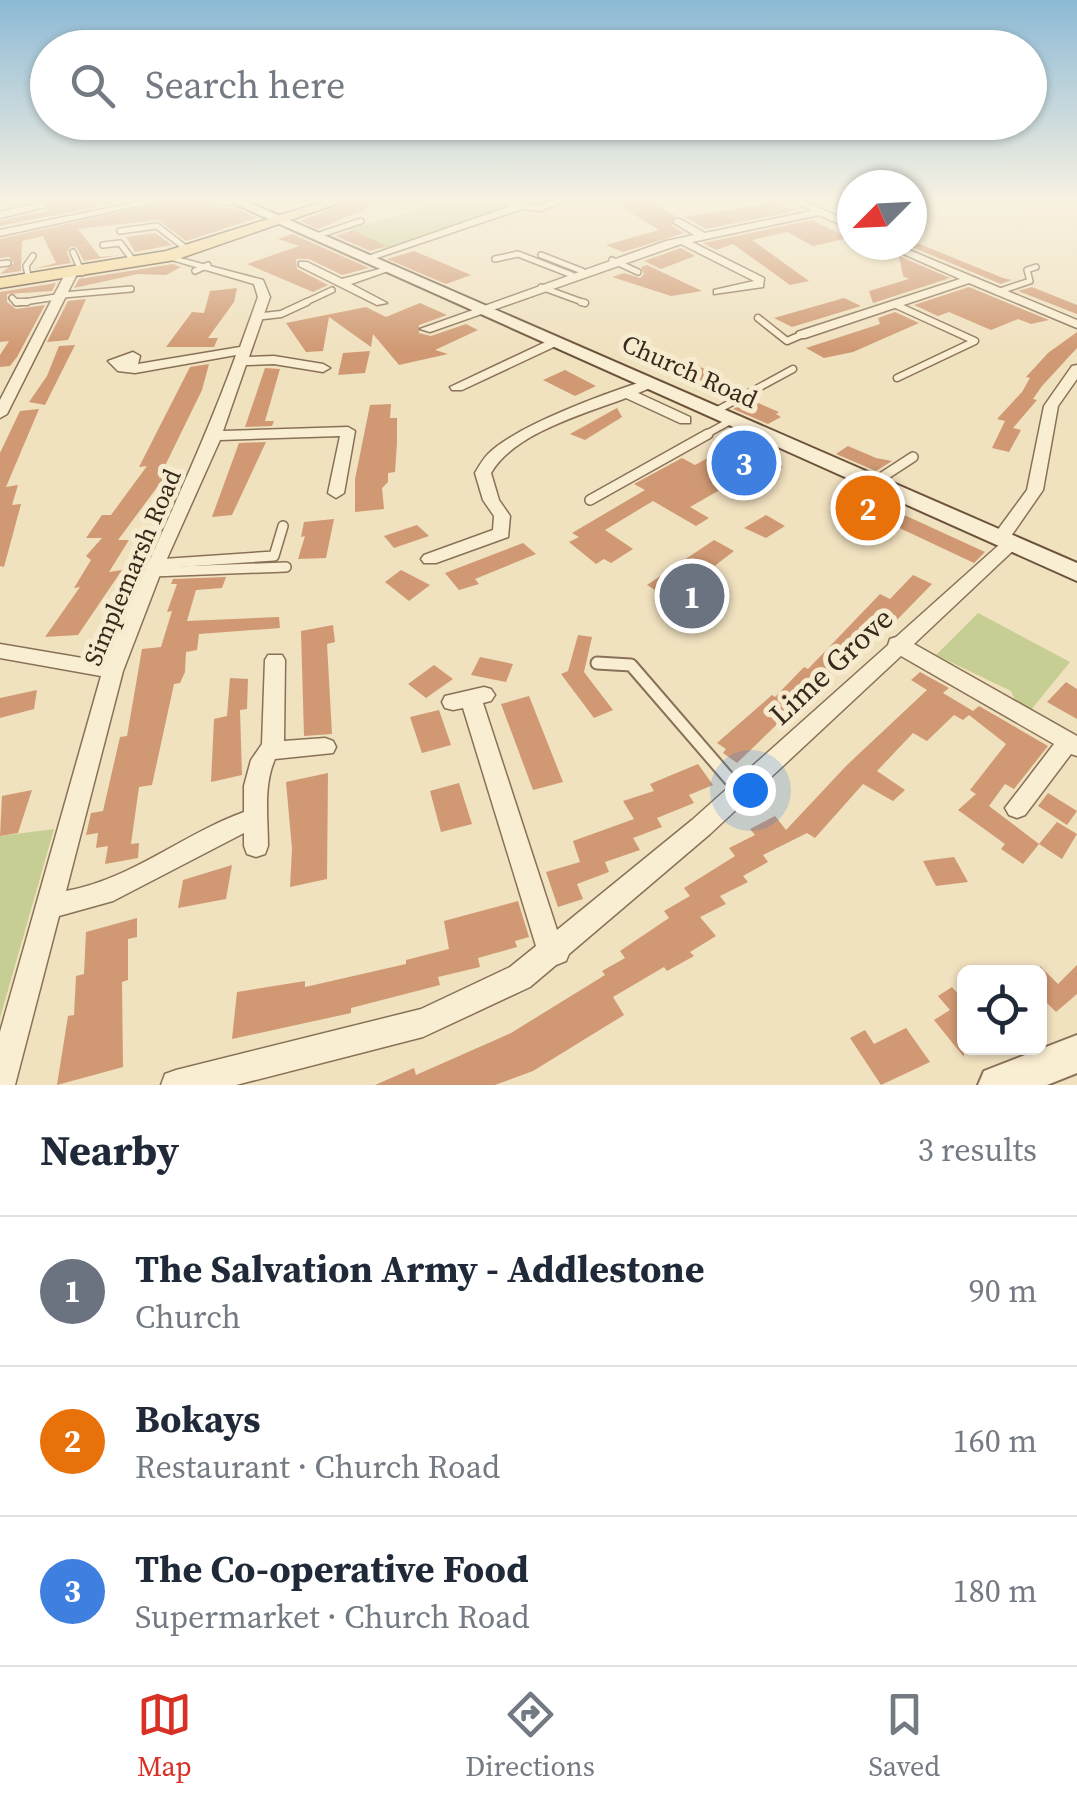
<!DOCTYPE html>
<meta charset="utf-8">
<style>
:root{--surface:#fff;--page:#f2f2f3;--text:#1f2937;--muted:#747a83;--line:#e0e1e3;--accent:#d93025}
body{margin:0;font-family:"Source Serif 4",serif;background:var(--page);color:var(--text)}
.controls{position:absolute;right:30px;bottom:30px;display:grid;overflow:hidden;border-radius:15px;box-shadow:0 2px 8px #0004}
.controls button{width:90px;height:90px;display:grid;place-items:center;padding:0;border:0;border-bottom:2px solid var(--line);background:var(--surface);color:var(--text);font:50px sans-serif}
.compass{position:absolute;left:837px;top:170px;width:90px;height:90px;border-radius:50%;background:var(--surface);box-shadow:0 2px 8px #0004;rotate:246deg}
.you{position:absolute;left:750px;top:790px;width:35px;height:35px;margin:-25px;border:8px solid #fff;border-radius:50%;background:#1a73e8;box-shadow:0 0 0 15px #1a73e833}
.badge{display:grid;place-items:center;width:65px;height:65px;border-radius:50%;background:var(--accent);color:#fff;font-size:32px;font-weight:700}
.pin{position:absolute;translate:-50% -50%;border:5px solid #fff;box-shadow:0 2px 10px #0006}
.list{margin:0;padding:0;list-style:none}
h2{display:flex;justify-content:space-between;align-items:center;height:130px;margin:0;padding:0 40px;font-size:42px}
h2 small{font-size:32px;font-weight:400;color:var(--muted)}
.list li{display:grid;grid-template-columns:65px 1fr auto;gap:30px;align-items:center;box-sizing:border-box;height:150px;padding:0 40px;border-top:2px solid var(--line)}
.list b{display:block;font-size:38px;white-space:nowrap}
.list p{margin:0;font-size:32px;white-space:nowrap;color:var(--muted)}
.list em{font-size:32px;font-style:normal;color:var(--muted)}
.icon{flex:none;width:55px;height:55px;fill:none;stroke:currentColor;stroke-width:2;stroke-linecap:round;stroke-linejoin:round}
.map{position:relative;flex:none;width:1077px;height:1085px;overflow:hidden}
.search{position:absolute;background:var(--surface);box-shadow:0 2px 8px #0004;left:30px;right:30px;top:30px;height:110px;display:flex;align-items:center;gap:25px;box-sizing:border-box;padding:0 35px;border-radius:55px;color:var(--muted);font-size:38px}
.sheet{height:580px;background:var(--surface)}
nav{display:flex;justify-content:space-around;align-items:center;box-sizing:border-box;height:140px;border-top:2px solid var(--line);background:var(--surface);font-size:28px;color:var(--muted)}
nav a{display:grid;justify-items:center;gap:5px}
nav .on{color:var(--accent)}
.map>svg:first-child{display:block}
.green{fill:#c7ce93}
.building{fill:#d09973}
.lines{fill:none;stroke-linecap:round;stroke-linejoin:round}
.service-far3-casing{stroke:#897157;stroke-width:8}
.service-far2-casing{stroke:#897157;stroke-width:9}
.service-far1-casing{stroke:#897157;stroke-width:12}
.service-casing{stroke:#897157;stroke-width:15}
.minor-casing{stroke:#897157;stroke-width:3}
.tertiary-casing{stroke:#897157;stroke-width:4}
.secondary-casing{stroke:#6b523a;stroke-width:4}
.primary-casing{stroke:#573f2b;stroke-width:3}
.service-far3{stroke:#faeed2;stroke-width:5}
.service-far2{stroke:#faeed2;stroke-width:6}
.service-far1{stroke:#faeed2;stroke-width:9}
.service{stroke:#faeed2;stroke-width:11}
.minor{fill:#faeed2;fill-rule:evenodd}
.tertiary{fill:#faeed2;fill-rule:evenodd}
.secondary{fill:#faeed2;fill-rule:evenodd}
.primary{fill:#f6d794;fill-rule:evenodd}
.labels{text-anchor:middle;dominant-baseline:central;stroke-width:10;stroke-linejoin:round;paint-order:stroke}
.street-label{font-size:25px;fill:#38291c;stroke:#f7ebcf}
.near-street-label{font-size:30px;fill:#38291c;stroke:#f7ebcf}
</style>
<div class="map">
<svg width="1077" height="1085" viewBox="0 0 1077 1085">
<rect width="100%" height="100%" fill="#f0e1bf"/>
<g class="green">
<polygon points="455,199 487,199 514,207 384,250 349,229"/>
<polygon points="978,613 1070,662 1031,710 1015,700 1011,691 936,655"/>
<polygon points="54,829 0,1018 0,836"/>
</g>
<g class="building">
<polygon points="45,199 104,199 111,204 0,226 0,221 47,211 50,203"/>
<polygon points="208,199 220,209 233,207 257,218 186,241 158,220 78,229 100,257 121,255 84,261 77,248 71,246 67,252 71,263 33,269 56,263 43,236 22,241 21,271 0,274 14,263 9,257 0,258 0,239 178,199"/>
<polygon points="355,199 384,201 318,229 300,221"/>
<polygon points="609,199 644,199 674,215 672,226 684,233 623,252 606,245 659,230"/>
<polygon points="776,202 794,211 706,229 684,217"/>
<polygon points="812,220 849,238 813,246 787,232 752,240 809,281 790,285 733,244 716,250 703,243"/>
<polygon points="353,230 386,246 370,251 336,236"/>
<polygon points="155,233 172,245 135,252 126,237"/>
<polygon points="292,234 369,268 342,275 309,259 296,259 297,269 328,285 313,292 247,264 299,246 278,239"/>
<polygon points="912,241 1003,278 1012,280 1001,284 912,247"/>
<polygon points="681,248 695,256 661,269 644,261"/>
<polygon points="414,251 471,275 446,284 387,259"/>
<polygon points="899,256 950,278 873,303 869,291 909,279 903,276"/>
<polygon points="173,264 181,267 166,275 138,274 74,288 79,279"/>
<polygon points="647,265 702,291 671,296 612,277 624,273 640,278 644,274 641,267"/>
<polygon points="56,283 52,291 7,294 7,302 16,309 45,305 17,357 10,366 0,367 0,355 9,341 0,342 0,292"/>
<polygon points="969,287 1049,320 1031,324 1018,319 991,330 949,312 938,316 914,305"/>
<polygon points="1032,287 1077,305 1077,314 1018,291"/>
<polygon points="237,288 234,302 208,338 218,338 214,347 166,347 192,312 204,313 210,291"/>
<polygon points="844,298 861,306 792,327 774,318"/>
<polygon points="86,299 68,340 47,342 68,301"/>
<polygon points="420,303 447,315 419,325 419,333 431,336 466,324 478,330 435,350 448,354 399,365 373,334 371,347 329,317 323,351 306,352 286,323 366,307 386,317"/>
<polygon points="895,312 919,323 853,352 824,358 806,348 880,324 878,318"/>
<polygon points="1077,332 1077,348 1042,386 1033,399 1037,400 1013,428 1021,430 1009,452 992,448 1005,421 997,419 1022,392 1030,378 1026,377 1048,353"/>
<polygon points="75,345 45,405 29,402 47,376 59,346"/>
<polygon points="370,351 365,373 338,375 343,353"/>
<polygon points="666,354 679,358 723,377 699,388 648,363"/>
<polygon points="209,364 202,390 159,478 164,478 118,540 129,540 109,572 122,570 78,635 45,637 80,587 74,588 91,560 86,556 102,538 86,538 102,515 111,515 147,466 139,467 190,367"/>
<polygon points="265,368 280,369 265,421 274,421 272,426 245,427"/>
<polygon points="565,370 596,386 575,396 543,380"/>
<polygon points="751,400 779,412 776,414 781,417 768,424 733,409"/>
<polygon points="391,404 390,418 397,418 397,443 395,472 388,473 388,482 382,488 384,509 355,512 355,479 370,405"/>
<polygon points="617,408 622,417 585,440 570,434"/>
<polygon points="39,409 6,487 18,485 12,505 21,504 4,567 0,566 0,453 20,411"/>
<polygon points="266,442 232,515 212,517 239,443"/>
<polygon points="733,444 783,467 755,480 746,475 690,507 709,518 696,526 653,501 605,530 633,549 611,563 604,559 596,564 569,542 579,537 572,533 645,490 634,484 682,458 695,465"/>
<polygon points="848,446 876,458 892,461 876,471 836,454"/>
<polygon points="902,514 985,552 974,563 891,524"/>
<polygon points="766,515 785,526 766,538 744,528"/>
<polygon points="334,519 326,558 298,559 305,536 301,537 304,522"/>
<polygon points="417,525 429,536 394,548 384,536"/>
<polygon points="714,540 734,551 695,581 729,602 704,621 647,585"/>
<polygon points="523,543 536,554 475,579 479,584 459,590 445,573"/>
<polygon points="401,570 430,585 409,601 385,582"/>
<polygon points="913,575 932,584 891,626 886,623 862,648 858,646 737,763 723,753 726,749 717,743 772,695 775,697 804,667 808,669 880,594 890,599"/>
<polygon points="226,577 222,588 196,590 187,621 279,617 280,628 199,634 197,650 186,652 185,672 180,683 174,684 152,785 139,787 131,844 139,843 138,858 105,864 108,846 96,848 98,833 86,835 91,813 103,811 120,737 127,736 142,649 161,647 172,611 167,612 177,584 171,584 173,579"/>
<polygon points="333,625 335,642 327,644 332,734 304,736 301,631"/>
<polygon points="578,635 592,637 584,672 613,710 594,718 561,674 568,671"/>
<polygon points="480,657 513,664 506,682 471,675"/>
<polygon points="434,665 453,679 426,698 408,684"/>
<polygon points="920,672 949,688 943,693 973,711 979,706 1048,746 1014,789 1005,784 989,806 1039,844 1023,864 1001,849 1005,844 958,810 976,794 970,790 1006,744 969,715 963,720 954,715 927,741 913,733 877,771 905,790 893,801 863,784 815,838 807,833 763,855 768,862 743,876 748,882 720,896 726,904 700,917 716,936 690,952 694,956 667,971 664,967 613,997 624,1015 533,1071 495,1085 375,1085 414,1068 416,1075 511,1033 605,975 602,971 625,958 620,951 669,918 664,911 690,896 684,888 735,856 729,848 755,835 750,829 775,816 786,830 847,765 927,690 911,680"/>
<polygon points="230,678 248,679 247,709 240,710 242,775 211,782 214,719 227,716"/>
<polygon points="1066,682 1077,689 1077,719 1047,702"/>
<polygon points="37,690 34,709 0,718 0,698"/>
<polygon points="529,696 563,782 533,790 501,704"/>
<polygon points="439,710 451,745 422,753 410,717"/>
<polygon points="698,764 713,785 689,795 694,803 657,818 662,827 633,838 640,850 605,862 609,872 577,884 583,899 558,907 546,872 580,862 573,841 634,819 623,801 654,791 650,784"/>
<polygon points="328,773 327,879 290,887 292,849 286,782"/>
<polygon points="459,783 472,824 441,832 430,791"/>
<polygon points="32,790 18,833 0,836 2,796"/>
<polygon points="1048,793 1077,811 1067,825 1038,806"/>
<polygon points="1057,822 1077,834 1062,859 1039,844"/>
<polygon points="954,857 968,882 936,886 923,861"/>
<polygon points="232,865 226,899 178,908 183,880"/>
<polygon points="518,901 529,937 515,941 517,947 478,958 480,967 438,977 440,985 351,1008 351,1013 232,1039 237,992 305,981 305,987 406,964 406,960 449,949 444,921"/>
<polygon points="137,918 137,937 128,939 128,980 122,982 123,1067 57,1085 68,1016 74,1015 76,976 84,974 86,932"/>
<polygon points="1077,965 1077,994 1056,1012 1040,996 1040,966 1058,984"/>
<polygon points="952,987 964,1001 964,1057 934,1020 950,1010 938,996"/>
<polygon points="906,1028 930,1062 881,1085 850,1038 865,1030 874,1044"/>
</g>
<g class="lines">
<g class="service-far3-casing">
<g id="service-far3">
<polyline points="214,199 223,203 235,200"/>
<polyline points="120,231 157,226 188,250"/>
<polyline points="316,236 361,221"/>
<polyline points="103,245 120,243 135,263"/>
<polyline points="73,252 82,273"/>
<polyline points="541,255 582,271"/>
<polyline points="495,259 518,254 572,275"/>
<polyline points="612,260 638,272"/>
<polyline points="0,264 8,263"/>
<polyline points="195,271 208,265"/>
<polyline points="29,280 26,266 33,256"/>
<polyline points="541,287 585,303"/>
<polyline points="997,292 1030,281 1027,270 1036,267"/>
<polyline points="63,295 131,289"/>
<polyline points="12,298 17,303 63,296"/>
<polyline points="302,304 332,290"/>
</g>
</g>
<g class="service-far2-casing">
<g id="service-far2">
<polyline points="16,302 27,302"/>
<polyline points="581,302 585,303"/>
<polyline points="894,304 975,341 897,378"/>
<polyline points="255,317 281,314 307,302"/>
<polyline points="758,318 787,341 801,335"/>
<polyline points="714,412 793,369"/>
<polyline points="703,436 732,420"/>
</g>
</g>
<g class="service-far1-casing">
<g id="service-far1">
<polyline points="873,483 913,457"/>
<polyline points="590,500 708,434"/>
<polyline points="156,564 274,556 283,526"/>
<polyline points="152,572 286,567"/>
</g>
</g>
<g class="service-casing">
<polyline id="service" points="597,663 631,665 738,789"/>
</g>
<g class="minor-casing">
<g id="minor">
<polygon points="153,199 169,199 0,236 0,230"/>
<polygon points="493,199 539,205 557,199 570,199 540,211 522,209 371,260 362,258 511,206"/>
<polygon points="789,199 800,199 852,223 852,230 819,215 692,242 764,278 763,287 714,294 714,290 754,281 681,244 430,332 420,329 666,241 694,235 674,223 674,219 680,219 705,233 811,211"/>
<polygon points="43,202 46,203 46,207 0,218 0,212"/>
<polygon points="883,245 897,245 1077,320 1077,328 969,283 805,338 797,338 797,332 960,279"/>
<path d="M 165,254 L 263,280 L 270,297 L 249,357 L 274,356 L 323,364 L 330,368 L 323,372 L 274,364 L 246,365 L 223,431 L 348,427 L 355,431 L 344,493 L 336,498 L 328,493 L 340,436 L 220,440 L 161,572 L 123,671 L 66,891 C 130,880 183,834 244,812 L 244,786 L 251,760 L 262,744 L 265,660 L 268,655 L 282,655 L 285,660 L 284,741 L 325,738 L 333,741 L 336,747 L 333,753 L 275,759 C 263,786 268,818 268,846 L 265,854 L 256,857 L 247,854 L 244,846 L 244,833 L 113,901 L 59,916 L 15,1085 L 0,1085 L 0,1032 L 101,676 L 0,658 L 0,644 L 106,662 C 148,559 198,460 236,355 L 135,373 L 118,371 L 108,361 L 133,352 L 140,356 L 138,364 L 240,347 L 258,297 L 254,284 L 165,258 Z"/>
<polygon points="299,262 307,262 342,279 391,266 391,270 351,284 387,303 377,305 299,266"/>
<polygon points="71,271 77,274 7,414 0,418 0,400 65,274"/>
<polygon points="554,338 558,339 558,345 462,390 452,390 450,387"/>
<polygon points="1077,365 1077,379 1058,406 1043,490 1009,539 1017,540 1020,544 914,644 1077,736 1077,756 1071,754 1025,815 1017,818 1009,815 1005,808 1054,744 901,656 710,834 569,954 566,961 556,965 530,987 423,1037 236,1085 161,1085 165,1074 176,1070 421,1009 510,967 536,946 463,708 453,710 445,708 442,702 445,696 484,687 491,689 495,695 491,701 483,703 557,930 692,820 888,645 890,639 896,637 1000,544 991,539 1027,490 1044,406 1072,366"/>
<path d="M 650,379 L 655,380 L 655,386 L 638,393 L 690,417 L 690,423 L 680,423 L 626,398 C 584,414 514,433 491,473 L 499,500 L 510,516 L 508,537 L 436,563 L 424,563 L 421,559 L 424,555 L 493,530 L 494,516 L 483,500 L 475,473 C 479,466 483,459 488,454 C 517,425 609,392 650,379 Z"/>
</g>
</g>
<g class="tertiary-casing">
<polygon id="tertiary" points="1077,1035 1077,1073 1047,1085 978,1085 984,1071"/>
</g>
<g class="secondary-casing">
<polygon id="secondary" points="224,199 241,199 1077,563 1077,581"/>
</g>
<g class="primary-casing">
<polygon id="primary" points="331,199 351,199 175,260 0,288 0,278 166,251"/>
</g>
<use href="#service-far3" class="service-far3"/>
<use href="#service-far2" class="service-far2"/>
<use href="#service-far1" class="service-far1"/>
<use href="#service" class="service"/>
<use href="#minor" class="minor"/>
<use href="#tertiary" class="tertiary"/>
<use href="#secondary" class="secondary"/>
<use href="#primary" class="primary"/>
</g>
<linearGradient id="sky" x2="0" y2="1"><stop stop-color="#8cb9d5"/><stop offset="0.57" stop-color="#f8f2e2"/><stop offset="1" stop-color="#f8f2e2" stop-opacity="0"/></linearGradient>
<rect width="1077" height="350" fill="url(#sky)"/>
<g class="labels">
<g class="street-label">
<text transform="translate(690 371) rotate(24)">Church Road</text>
<text transform="translate(132 567) rotate(-67)">Simplemarsh Road</text>
</g>
<g class="near-street-label">
<text transform="translate(831 666) rotate(-43)">Lime Grove</text>
</g>
</g>
</svg>
<div class="controls">
<button><svg class="icon" aria-label="locate" viewBox="0 0 24 24"><circle cx="12" cy="12" r="6"/><path d="M12 2v4M12 18v4M2 12h4M18 12h4"/></svg></button>
</div>
<svg class="compass" viewBox="-18 -18 36 36"><path d="M0-13l5 13h-10z" fill="#e53935"/><path d="M0 13l5-13h-10z" fill="#747a83"/></svg>
<div class="you"></div>
<div class="pin badge" style="left:692px;top:596px;background:#6b7280">1</div>
<div class="pin badge" style="left:868px;top:508px;background:#e8710a">2</div>
<div class="pin badge" style="left:744px;top:463px;background:#3f7fe0">3</div>
<div class="search"><svg class="icon" aria-label="search" viewBox="0 0 24 24"><circle cx="10" cy="10" r="6"/><path d="M15 15l6 6"/></svg>Search here</div>
</div>
<section class="sheet">
<h2>Nearby<small>3 results</small></h2>
<ul class="list">
<li><span class="badge" style="background:#6b7280">1</span><div><b>The Salvation Army - Addlestone</b><p>Church</p></div><em>90 m</em></li>
<li><span class="badge" style="background:#e8710a">2</span><div><b>Bokays</b><p>Restaurant · Church Road</p></div><em>160 m</em></li>
<li><span class="badge" style="background:#3f7fe0">3</span><div><b>The Co-operative Food</b><p>Supermarket · Church Road</p></div><em>180 m</em></li>
</ul>
</section>
<nav>
<a class="on"><svg class="icon" aria-label="map" viewBox="0 0 24 24"><path d="M3 6l6-2 6 2 6-2v14l-6 2-6-2-6 2zM9 4v14M15 6v14"/></svg>Map</a>
<a><svg class="icon" aria-label="directions" viewBox="0 0 24 24"><path d="M12 3l9 9-9 9-9-9zM9 14v-3h6M13 9l2 2-2 2"/></svg>Directions</a>
<a><svg class="icon" aria-label="saved" viewBox="0 0 24 24"><path d="M7 4h10v16l-5-4-5 4z"/></svg>Saved</a>
</nav>
